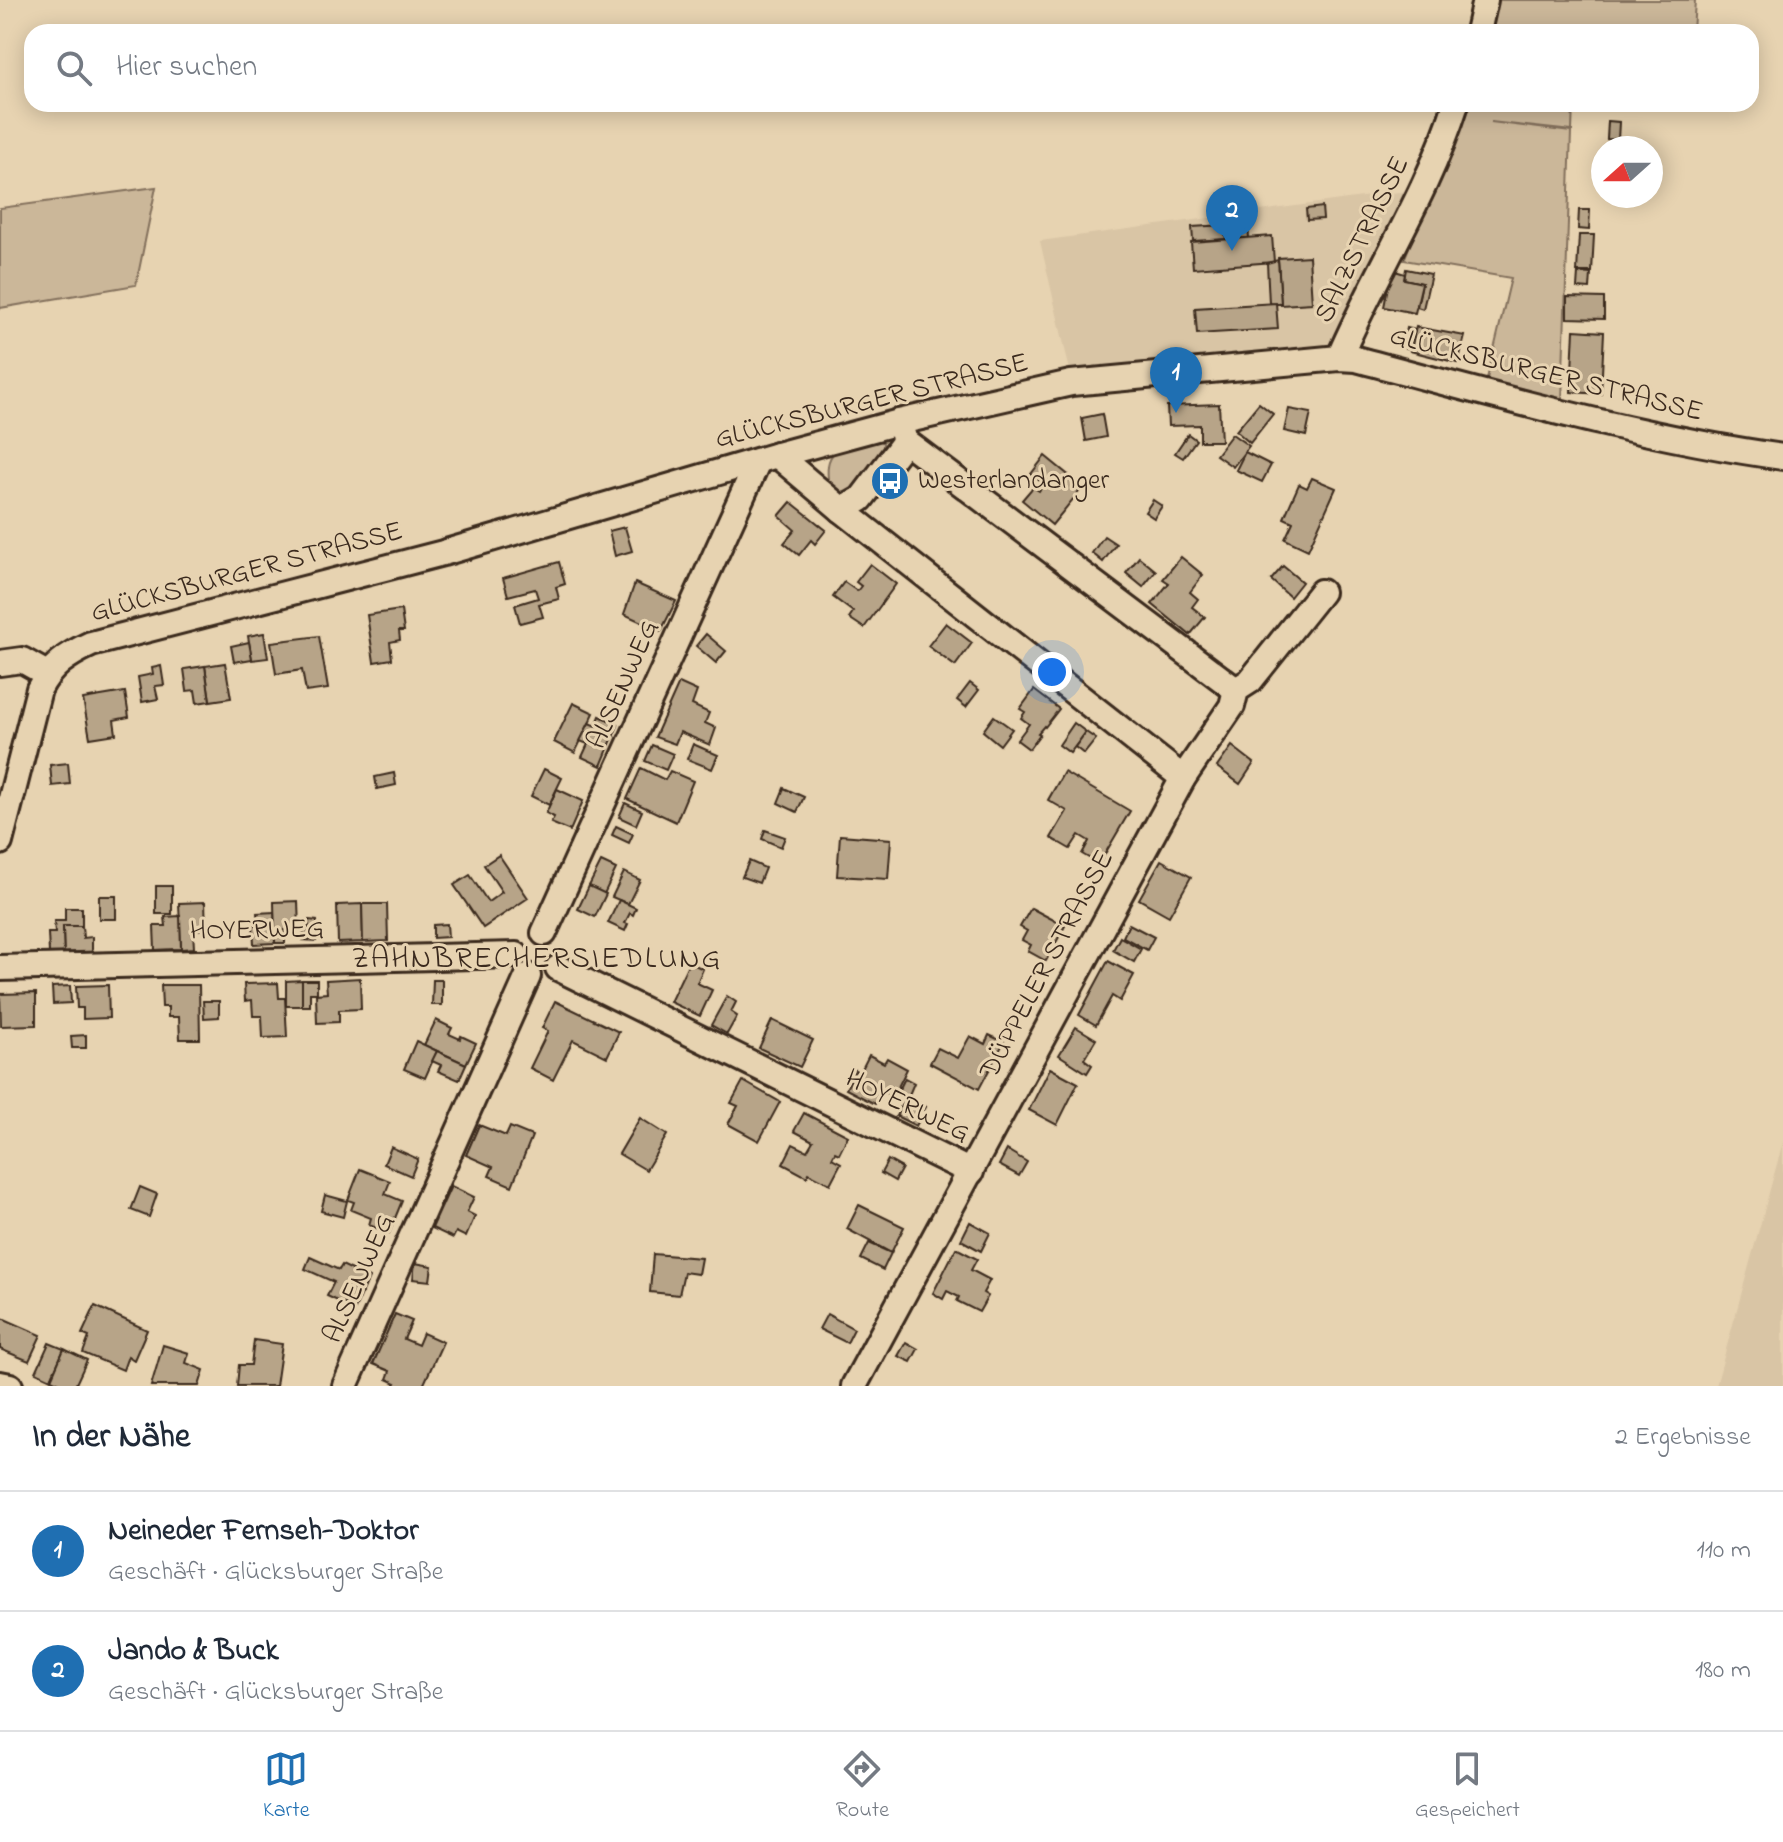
<!DOCTYPE html>
<html lang="de">
<meta charset="utf-8">
<style>
:root{--surface:#fff;--page:#f6f6f7;--text:#1f2937;--muted:#747a83;--line:#e0e1e3;--accent:#1f6fb2}
body{margin:0;font-family:"Indie Flower",sans-serif;background:var(--page);color:var(--text)}
.compass{position:absolute;left:1591px;top:136px;width:72px;height:72px;border-radius:50%;background:var(--surface);box-shadow:0 4px 20px #0003;rotate:249deg}
.you{position:absolute;left:1052px;top:672px;width:28px;height:28px;margin:-20px;border:6px solid #fff;border-radius:50%;background:#1a73e8;box-shadow:0 0 0 12px #1a73e833}
.badge{display:grid;place-items:center;width:52px;height:52px;border-radius:50%;background:var(--accent);color:#fff;font-size:26px;font-weight:700}
.pin{position:absolute;translate:-50% -66px;filter:drop-shadow(0 2px 4px #0008)}
.pin::after{content:'';position:absolute;top:42px;width:28px;height:24px;background:inherit;clip-path:polygon(0 0,100% 0,50% 100%)}
.list{margin:0;padding:0;list-style:none}
h2{display:flex;justify-content:space-between;align-items:center;height:104px;margin:0;padding:0 32px;font-size:34px}
h2 small{font-size:26px;font-weight:400;color:var(--muted)}
.list li{display:grid;grid-template-columns:52px 1fr auto;gap:24px;align-items:center;box-sizing:border-box;height:120px;padding:0 32px;border-top:2px solid var(--line)}
.list b{display:block;font-size:30px;white-space:nowrap}
.list p{margin:0;font-size:26px;white-space:nowrap;color:var(--muted)}
.list em{font-size:26px;font-style:normal;color:var(--muted)}
.icon{flex:none;width:44px;height:44px;fill:none;stroke:currentColor;stroke-width:2;stroke-linecap:round;stroke-linejoin:round}
.map{position:relative;flex:none;width:1783px;height:1386px;overflow:hidden}
.search{position:absolute;background:var(--surface);box-shadow:0 4px 20px #0003;left:24px;right:24px;top:24px;height:88px;display:flex;align-items:center;gap:20px;box-sizing:border-box;padding:0 28px;border-radius:24px;color:var(--muted);font-size:30px}
.sheet{height:344px;background:var(--surface)}
nav{display:flex;justify-content:space-around;align-items:center;box-sizing:border-box;height:112px;border-top:2px solid var(--line);background:var(--surface);font-size:22px;color:var(--muted)}
nav a{display:grid;justify-items:center;gap:4px}
nav .on{color:var(--accent)}
.map>svg:first-child{display:block}
.built{fill:#d9c5a5}
.green{fill:#cbb799;stroke:#83705c;stroke-width:2}
.building{fill:#b7a488;stroke:#3b2a1e;stroke-width:2}
.lines{fill:none;stroke-linecap:round;stroke-linejoin:round}
.minor-casing{stroke:#3b2a1e;stroke-width:30}
.minor{stroke:#e7d3b1;stroke-width:24}
.labels{text-anchor:middle;dominant-baseline:central;stroke-width:6;stroke-linejoin:round;paint-order:stroke}
.street-label{font-size:28px;fill:#3b2a1e;stroke:#e7d3b1}
.poi-label{font-size:28px;fill:#3b2a1e;stroke:#e7d3b1;text-anchor:start}
.neighbourhood-label{font-size:30px;letter-spacing:2px;fill:#3b2a1e;stroke:#e7d3b1}
</style>
<div class="map">
<svg width="1783" height="1386" viewBox="0 0 1783 1386">
<rect width="100%" height="100%" fill="#e7d3b1"/>
<filter id="ink" filterUnits="userSpaceOnUse"><feTurbulence type="fractalNoise" baseFrequency=".0125" numOctaves="2"/><feDisplacementMap in="SourceGraphic" scale="16" xChannelSelector="R" yChannelSelector="G"/><feConvolveMatrix kernelMatrix="1 2 1 2 8 2 1 2 1" color-interpolation-filters="sRGB"/></filter>
<g filter="url(#ink)">
<g class="built">
<polygon points="1414,190 1331,347 1071,375 1040,241"/>
<polygon points="1783,1142 1783,1386 1716,1386"/>
</g>
<g class="green">
<polygon points="1491,0 1695,0 1693,32 1484,32"/>
<polygon points="1462,104 1573,104 1572,131 1491,122 1571,132 1562,402 1486,383 1511,278 1404,260 1461,118"/>
<polygon points="156,187 136,285 0,308 0,208"/>
<path d="M 879,439 L 883,443 L 883,450 L 863,487 L 844,496 L 829,485 C 821,443 847,447 879,439 Z"/>
</g>
<g class="building">
<polygon points="1608,121 1619,122 1618,140 1607,139"/>
<polygon points="1322,207 1323,219 1307,220 1306,209"/>
<polygon points="1579,210 1590,210 1589,230 1578,229"/>
<polygon points="1225,225 1226,239 1193,241 1192,227"/>
<polygon points="1248,226 1249,238 1226,239 1225,228"/>
<polygon points="1579,235 1594,235 1592,272 1577,272"/>
<polygon points="1272,236 1274,262 1193,268 1191,242"/>
<polygon points="1309,256 1312,303 1281,305 1278,258"/>
<polygon points="1278,260 1281,304 1276,304 1269,303 1267,263"/>
<polygon points="1406,269 1431,274 1423,309 1417,307 1422,283 1404,279"/>
<polygon points="1395,271 1405,274 1404,279 1422,283 1415,313 1384,307 1390,276 1394,276"/>
<polygon points="1578,273 1591,274 1590,289 1577,288"/>
<polygon points="1567,297 1604,298 1604,319 1567,318"/>
<polygon points="1276,303 1278,329 1197,334 1195,308"/>
<polygon points="1416,327 1465,336 1458,363 1410,351"/>
<polygon points="1407,328 1415,330 1411,349 1403,347"/>
<polygon points="1574,330 1604,332 1601,394 1571,392"/>
<polygon points="1259,403 1273,414 1250,443 1236,431"/>
<polygon points="1219,404 1221,441 1200,441 1200,425 1168,426 1167,406"/>
<polygon points="1289,409 1311,413 1306,436 1284,431"/>
<polygon points="1102,414 1106,437 1086,441 1082,418"/>
<polygon points="1188,434 1196,440 1183,458 1175,453"/>
<polygon points="1232,434 1249,446 1233,467 1216,455"/>
<polygon points="1245,452 1271,465 1262,482 1236,470"/>
<polygon points="1045,456 1083,487 1052,525 1022,500 1033,487 1039,491 1044,484 1031,474"/>
<polygon points="1312,478 1336,488 1308,550 1285,539 1293,522 1284,518 1299,484 1307,488"/>
<polygon points="1153,500 1162,506 1154,518 1145,512"/>
<polygon points="791,502 826,530 815,544 811,540 799,555 784,543 795,530 779,516"/>
<polygon points="625,527 632,551 615,556 609,531"/>
<polygon points="1104,536 1116,544 1103,562 1092,553"/>
<polygon points="1139,557 1156,571 1143,587 1126,573"/>
<polygon points="1181,557 1203,575 1190,592 1198,599 1192,607 1205,617 1190,635 1152,604 1169,583 1163,579"/>
<polygon points="559,562 565,584 556,587 559,599 539,604 543,617 520,623 515,605 538,598 535,589 508,596 503,578"/>
<polygon points="870,564 896,584 864,628 849,618 853,612 833,597 844,582 857,591 861,586 856,582"/>
<polygon points="1283,566 1302,582 1290,597 1271,580"/>
<polygon points="635,583 676,601 661,631 624,614"/>
<polygon points="401,610 404,631 399,631 400,640 390,642 392,659 374,662 367,615"/>
<polygon points="946,623 972,643 955,666 928,646"/>
<polygon points="264,633 268,658 252,660 248,636"/>
<polygon points="706,634 726,651 716,663 696,646"/>
<polygon points="319,636 328,689 306,692 302,670 276,674 271,642"/>
<polygon points="249,642 252,659 234,662 231,646"/>
<polygon points="225,663 231,698 210,701 205,666"/>
<polygon points="161,666 164,685 155,686 158,699 142,702 138,677 153,674 152,668"/>
<polygon points="205,666 210,701 197,703 195,690 187,691 184,669"/>
<polygon points="679,683 697,691 692,705 709,713 705,723 716,728 710,745 680,732 675,744 655,737"/>
<polygon points="970,683 979,690 966,707 957,700"/>
<polygon points="1034,690 1059,709 1045,727 1044,726 1038,733 1040,734 1029,749 1017,740 1029,724 1021,718 1025,712 1020,709"/>
<polygon points="125,692 129,717 114,720 116,734 90,738 83,699"/>
<polygon points="573,703 594,713 575,753 554,742"/>
<polygon points="600,716 618,725 601,766 582,757 588,744 580,741 589,723 596,726"/>
<polygon points="994,716 1012,729 1000,745 983,731"/>
<polygon points="1074,723 1086,732 1070,753 1059,745"/>
<polygon points="1086,732 1096,739 1084,754 1075,747"/>
<polygon points="693,744 718,755 712,769 687,759"/>
<polygon points="652,745 673,754 666,770 645,761"/>
<polygon points="1232,746 1254,763 1240,784 1217,767"/>
<polygon points="68,763 70,784 52,786 50,765"/>
<polygon points="641,768 665,780 670,771 693,781 676,822 627,799"/>
<polygon points="544,769 562,778 549,805 531,796"/>
<polygon points="1064,772 1130,811 1099,864 1082,854 1089,841 1079,835 1070,849 1051,838 1067,811 1048,800"/>
<polygon points="394,773 396,785 377,789 375,777"/>
<polygon points="784,788 804,797 797,812 778,803"/>
<polygon points="557,789 583,801 570,831 551,823 554,817 546,813"/>
<polygon points="625,803 642,811 636,825 619,817"/>
<polygon points="616,826 633,834 629,843 612,835"/>
<polygon points="765,830 785,837 781,847 762,839"/>
<polygon points="840,835 891,839 888,879 837,876"/>
<polygon points="499,855 528,898 483,928 454,885 470,875 488,902 502,892 484,865"/>
<polygon points="1161,860 1191,877 1169,916 1139,899"/>
<polygon points="749,861 765,868 759,883 742,877"/>
<polygon points="601,862 616,869 604,894 589,886"/>
<polygon points="624,872 640,880 628,904 612,897"/>
<rect x="156" y="886" width="16" height="28"/>
<polygon points="589,886 606,894 595,917 578,909"/>
<rect x="99" y="896" width="17" height="23"/>
<polygon points="619,900 636,908 633,915 630,913 625,923 628,924 625,931 608,923"/>
<polygon points="298,901 299,930 285,930 285,943 275,943 274,902"/>
<polygon points="205,902 206,929 193,930 194,948 181,949 179,903"/>
<polygon points="362,904 363,942 338,943 337,905"/>
<polygon points="362,904 387,904 388,941 363,942"/>
<polygon points="65,908 82,908 82,926 63,926 64,953 49,953 48,933 55,933 54,921 65,921"/>
<polygon points="1031,908 1065,926 1046,961 1028,951 1031,945 1022,940 1027,931 1020,927"/>
<polygon points="274,912 275,943 254,944 253,925 258,925 257,913"/>
<polygon points="180,916 181,949 155,950 154,926 166,926 165,917"/>
<polygon points="309,920 317,921 316,941 303,940 303,934 308,934"/>
<polygon points="447,924 448,937 433,938 433,925"/>
<polygon points="1129,924 1154,937 1147,950 1123,937"/>
<polygon points="63,926 82,926 83,938 92,937 92,952 64,953"/>
<polygon points="1120,937 1141,949 1134,962 1113,950"/>
<polygon points="1108,961 1134,975 1120,1001 1112,996 1096,1025 1079,1015"/>
<polygon points="689,962 703,969 697,983 712,990 700,1016 670,1002"/>
<polygon points="360,978 361,1009 339,1010 339,1022 317,1023 316,994 327,993 326,980"/>
<polygon points="302,980 317,980 317,993 310,993 310,1006 302,1006"/>
<polygon points="302,980 302,1006 286,1006 286,981"/>
<polygon points="433,980 442,980 442,1005 432,1005"/>
<polygon points="278,983 279,998 285,998 287,1037 263,1038 262,1016 253,1016 252,1000 245,1001 244,984"/>
<polygon points="108,985 109,1018 83,1019 83,1008 77,1008 76,986"/>
<polygon points="161,985 199,985 200,1039 180,1039 179,1017 168,1017 168,1007 162,1007"/>
<polygon points="70,986 71,1003 53,1004 52,987"/>
<polygon points="36,993 36,1025 1,1026 0,994"/>
<polygon points="727,996 736,1002 731,1012 737,1016 727,1034 711,1025"/>
<polygon points="203,1001 219,1001 219,1017 204,1018"/>
<polygon points="555,1001 619,1032 607,1057 573,1040 553,1080 530,1068 548,1031 542,1028"/>
<polygon points="436,1020 452,1028 449,1034 460,1039 461,1036 476,1043 466,1064 424,1045"/>
<polygon points="772,1020 813,1040 800,1067 759,1048"/>
<polygon points="1076,1027 1096,1039 1084,1059 1092,1065 1087,1073 1059,1055"/>
<polygon points="86,1035 86,1048 72,1048 71,1036"/>
<polygon points="989,1035 1004,1042 979,1089 930,1063 938,1048 958,1058 970,1036 985,1044"/>
<polygon points="416,1041 437,1051 425,1078 404,1069"/>
<polygon points="437,1051 466,1064 459,1080 438,1071 441,1065 432,1061"/>
<polygon points="869,1055 884,1063 887,1058 907,1069 893,1097 882,1091 875,1104 846,1089 855,1070 860,1073"/>
<polygon points="1050,1068 1078,1083 1057,1125 1029,1110"/>
<polygon points="905,1078 914,1083 908,1097 926,1107 916,1126 896,1116 905,1098 897,1094"/>
<polygon points="743,1081 780,1102 759,1141 728,1124 738,1106 731,1103"/>
<polygon points="804,1113 848,1136 839,1154 835,1152 832,1158 841,1163 830,1184 809,1173 807,1177 783,1164 793,1144 807,1151 813,1141 794,1131"/>
<polygon points="640,1118 667,1135 646,1170 619,1154"/>
<polygon points="479,1125 506,1136 510,1127 532,1136 512,1186 489,1176 493,1167 466,1155"/>
<polygon points="391,1147 418,1159 411,1176 384,1164"/>
<polygon points="1007,1150 1027,1162 1019,1176 999,1165"/>
<polygon points="888,1160 902,1168 895,1181 881,1173"/>
<polygon points="360,1169 390,1181 385,1194 402,1201 389,1233 369,1225 371,1218 351,1210 354,1202 348,1200"/>
<polygon points="451,1186 474,1197 467,1212 475,1216 466,1237 456,1232 453,1238 432,1228"/>
<polygon points="140,1187 157,1194 149,1217 131,1210"/>
<polygon points="325,1195 347,1201 343,1217 321,1211"/>
<polygon points="859,1205 904,1227 891,1253 847,1229"/>
<polygon points="970,1222 990,1233 981,1251 961,1240"/>
<polygon points="869,1243 891,1253 883,1270 861,1259"/>
<polygon points="956,1248 977,1259 971,1270 990,1280 983,1293 988,1296 979,1312 957,1301 959,1297 947,1291 943,1299 933,1293"/>
<polygon points="653,1254 701,1258 698,1274 684,1272 679,1295 650,1292"/>
<polygon points="310,1257 339,1270 342,1265 369,1278 355,1309 327,1296 334,1282 305,1269"/>
<polygon points="415,1263 432,1266 430,1281 413,1279"/>
<polygon points="95,1306 147,1330 134,1360 128,1356 123,1370 83,1353 89,1337 82,1334"/>
<polygon points="395,1314 412,1321 404,1339 418,1345 423,1333 443,1342 423,1386 394,1386 396,1383 387,1379 390,1371 373,1364"/>
<polygon points="827,1314 854,1329 847,1343 819,1329"/>
<polygon points="0,1317 41,1335 29,1361 0,1349"/>
<polygon points="254,1340 282,1344 276,1386 237,1386 239,1365 251,1365"/>
<polygon points="906,1342 918,1349 911,1362 898,1356"/>
<polygon points="49,1343 64,1349 51,1379 36,1372"/>
<polygon points="163,1345 189,1353 186,1363 204,1370 199,1386 151,1386"/>
<polygon points="64,1349 87,1360 75,1386 66,1386 51,1379"/>
</g>
<g class="lines">
<g class="minor-casing">
<g id="minor">
<polyline points="1478,32 1485,0"/>
<path d="M 1339,358 C 1376,272 1428,193 1456,104"/>
<polyline points="899,422 905,441 1236,690"/>
<polyline points="777,455 842,510 1183,778"/>
<polyline points="842,510 861,499 905,441"/>
<polyline points="0,663 22,660 47,674"/>
<path d="M 0,842 L 39,689 C 51,666 67,655 91,644 L 443,553 L 777,455 L 899,422 L 1071,383 L 1339,358 L 1356,359 C 1497,396 1638,437 1783,457"/>
<polyline points="544,933 758,461"/>
<polyline points="0,968 516,955"/>
<polyline points="558,968 971,1172"/>
<polyline points="0,1384 10,1386"/>
<polyline points="345,1386 528,976"/>
<polyline points="854,1386 1183,778 1232,706 1236,690 1250,681 1321,592"/>
</g>
</g>
<use href="#minor" class="minor"/>
</g>
</g>
<defs>
<g id="bus-disc" transform="scale(2)"><circle r="9.5" fill="#1f6fb2" stroke="#e7d3b1"/><path d="M-5-6H5V4H4V6H2V4H-2V6H-4V4H-5ZM-3.5-4V0h7V-4ZM-3.5 1.2v1.5H-2V1.2ZM2 1.2v1.5H3.5V1.2Z" fill="#fff"/></g>
</defs>
<g fill-rule="evenodd">
<use href="#bus-disc" x="890" y="481"/>
</g>
<g class="labels">
<g class="street-label">
<text transform="translate(1363 240) rotate(-64)">SALZSTRASSE</text>
<text transform="translate(1546 375) rotate(14)">GLÜCKSBURGER STRASSE</text>
<text transform="translate(872 402) rotate(-14)">GLÜCKSBURGER STRASSE</text>
<text transform="translate(247 573) rotate(-15)">GLÜCKSBURGER STRASSE</text>
<text transform="translate(624 685) rotate(-66)">ALSENWEG</text>
<text transform="translate(257 931) rotate(-1)">HOYERWEG</text>
<text transform="translate(1048 965) rotate(-62)">DÜPPELER STRASSE</text>
<text transform="translate(907 1107) rotate(26)">HOYERWEG</text>
<text transform="translate(360 1279) rotate(-66)">ALSENWEG</text>
</g>
<g class="poi-label">
<text x="918" y="481">Westerlandanger</text>
</g>
<g class="neighbourhood-label">
<text x="537" y="960">ZAHNBRECHERSIEDLUNG</text>
</g>
</g>
</svg>
<svg class="compass" viewBox="-18 -18 36 36"><path d="M0-13l5 13h-10z" fill="#e53935"/><path d="M0 13l5-13h-10z" fill="#747a83"/></svg>
<div class="you"></div>
<div class="pin badge" style="left:1176px;top:413px">1</div>
<div class="pin badge" style="left:1232px;top:251px">2</div>
<div class="search"><svg class="icon" aria-label="search" viewBox="0 0 24 24"><circle cx="10" cy="10" r="6"/><path d="M15 15l6 6"/></svg>Hier suchen</div>
</div>
<section class="sheet">
<h2>In der Nähe<small>2 Ergebnisse</small></h2>
<ul class="list">
<li><span class="badge">1</span><div><b>Neineder Fernseh-Doktor</b><p>Geschäft · Glücksburger Straße</p></div><em>110 m</em></li>
<li><span class="badge">2</span><div><b>Jando &amp; Buck</b><p>Geschäft · Glücksburger Straße</p></div><em>180 m</em></li>
</ul>
</section>
<nav>
<a class="on"><svg class="icon" aria-label="map" viewBox="0 0 24 24"><path d="M3 6l6-2 6 2 6-2v14l-6 2-6-2-6 2zM9 4v14M15 6v14"/></svg>Karte</a>
<a><svg class="icon" aria-label="directions" viewBox="0 0 24 24"><path d="M12 3l9 9-9 9-9-9zM9 14v-3h6M13 9l2 2-2 2"/></svg>Route</a>
<a><svg class="icon" aria-label="saved" viewBox="0 0 24 24"><path d="M7 4h10v16l-5-4-5 4z"/></svg>Gespeichert</a>
</nav>
